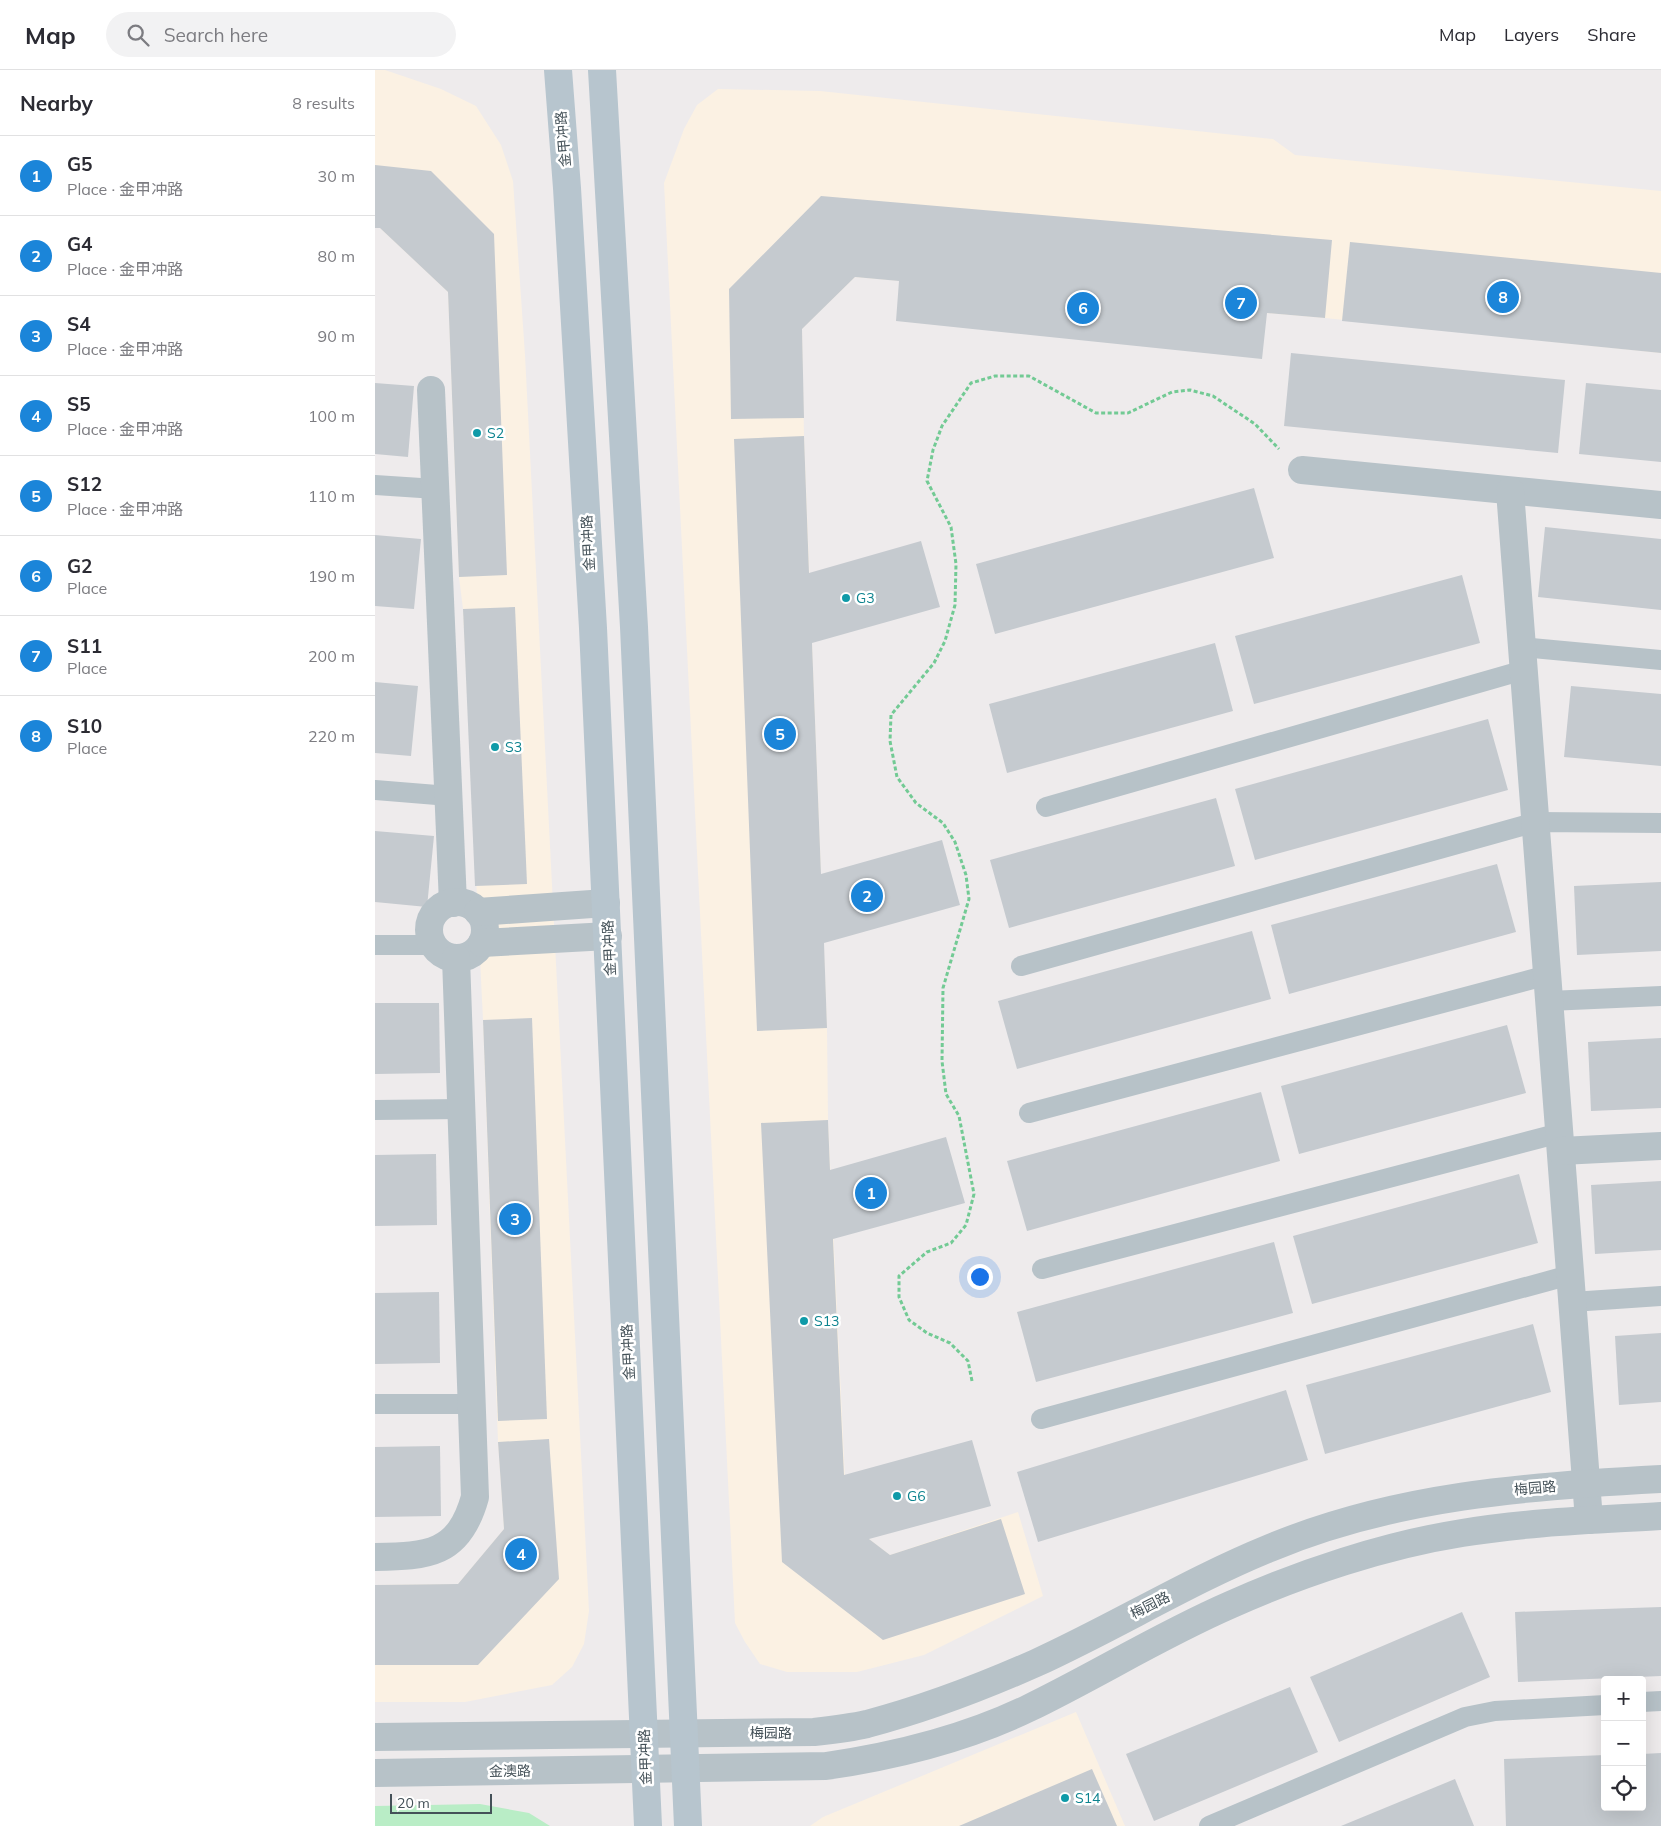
<!DOCTYPE html>
<meta charset="utf-8">
<style>
:root{--surface:#fff;--page:#f2f2f3;--text:#2b2b33;--muted:#7c7c81;--line:#e1e1e2;--accent:#1b85d9}
body{margin:0;font-family:Mulish,"Noto Sans SC",sans-serif;background:var(--page);color:var(--text)}
.controls{position:absolute;right:15px;bottom:15px;display:grid;overflow:hidden;border-radius:5px;box-shadow:0 5px 20px #0002}
.controls button{width:45px;height:45px;display:grid;place-items:center;padding:0;border:0;border-bottom:1px solid var(--line);background:var(--surface);color:var(--text);font:25px sans-serif}
.scale{position:absolute;left:15px;bottom:12px;width:102px;box-sizing:border-box;padding-left:5px;border:2px solid #445158;border-top:0;font-size:14px;line-height:18px;white-space:nowrap;color:#445158;-webkit-text-stroke:4px #fff;paint-order:stroke}
.you{position:absolute;left:604px;top:1206px;width:18px;height:18px;margin:-12px;border:4px solid #fff;border-radius:50%;background:#1a73e8;box-shadow:0 0 0 8px #1a73e833}
.badge{display:grid;place-items:center;width:32px;height:32px;border-radius:50%;background:var(--accent);color:#fff;font-size:16px;font-weight:700}
.pin{position:absolute;translate:-50% -50%;border:2px solid #fff;box-shadow:0 1px 5px #0006}
.list{margin:0;padding:0;list-style:none}
h2{display:flex;justify-content:space-between;align-items:center;height:65px;margin:0;padding:0 20px;font-size:21px}
h2 small{font-size:16px;font-weight:400;color:var(--muted)}
.list li{display:grid;grid-template-columns:32px 1fr auto;gap:15px;align-items:center;box-sizing:border-box;height:80px;padding:0 20px;border-top:1px solid var(--line)}
.list b{display:block;font-size:19px;white-space:nowrap}
.list p{margin:0;font-size:16px;white-space:nowrap;color:var(--muted)}
.list em{font-size:16px;font-style:normal;color:var(--muted)}
.icon{flex:none;width:28px;height:28px;fill:none;stroke:currentColor;stroke-width:2;stroke-linecap:round;stroke-linejoin:round}
.map{position:relative;flex:none;width:1286px;height:1756px;overflow:hidden}
header{display:flex;align-items:center;gap:30px;box-sizing:border-box;height:70px;padding:0 25px;background:var(--surface);border-bottom:1px solid var(--line)}
header strong{font-size:24px}
nav{display:flex;gap:28px;margin-inline-start:auto;font-size:18px}
.search{width:350px;height:45px;background:var(--page);display:flex;align-items:center;gap:12px;box-sizing:border-box;padding:0 18px;border-radius:28px;color:var(--muted);font-size:19px}
main{display:flex}
aside{flex:1;background:var(--surface)}
.map>svg:first-child{display:block}
.commercial{fill:#fbf1e3}
.green{fill:#b9edc6}
.building{fill:#c5cacf}
.lines{fill:none;stroke-linecap:round;stroke-linejoin:round}
.path{stroke:#72ca94;stroke-width:3;stroke-dasharray:4 2.5;stroke-linecap:butt}
.service{stroke:#b7c2c8;stroke-width:20}
.minor{stroke:#b7c2c8;stroke-width:28}
.tertiary{stroke:#b7c2c8;stroke-width:28}
.secondary{stroke:#b7c5ce;stroke-width:28}
.culture-dot{fill:#0f9aa8;stroke:#fff;stroke-width:2}
.labels{text-anchor:middle;dominant-baseline:central;stroke-width:5;stroke-linejoin:round;paint-order:stroke}
.street-label{font-size:14px;fill:#445158;stroke:#fff}
.culture-label{font-size:14px;fill:#0d838f;stroke:#fff;text-anchor:start}
</style>
<header>
<strong>Map</strong>
<div class="search"><svg class="icon" aria-label="search" viewBox="0 0 24 24"><circle cx="10" cy="10" r="6"/><path d="M15 15l6 6"/></svg>Search here</div>
<nav><a>Map</a><a>Layers</a><a>Share</a></nav>
</header>
<main>
<aside>
<h2>Nearby<small>8 results</small></h2>
<ul class="list">
<li><span class="badge">1</span><div><b>G5</b><p>Place · 金甲冲路</p></div><em>30 m</em></li>
<li><span class="badge">2</span><div><b>G4</b><p>Place · 金甲冲路</p></div><em>80 m</em></li>
<li><span class="badge">3</span><div><b>S4</b><p>Place · 金甲冲路</p></div><em>90 m</em></li>
<li><span class="badge">4</span><div><b>S5</b><p>Place · 金甲冲路</p></div><em>100 m</em></li>
<li><span class="badge">5</span><div><b>S12</b><p>Place · 金甲冲路</p></div><em>110 m</em></li>
<li><span class="badge">6</span><div><b>G2</b><p>Place</p></div><em>190 m</em></li>
<li><span class="badge">7</span><div><b>S11</b><p>Place</p></div><em>200 m</em></li>
<li><span class="badge">8</span><div><b>S10</b><p>Place</p></div><em>220 m</em></li>
</ul>
</aside>
<div class="map">
<svg width="1286" height="1756" viewBox="0 0 1286 1756">
<rect width="100%" height="100%" fill="#eeebec"/>
<g class="commercial">
<polygon points="0,0 10,0 66,19 101,36 126,75 138,111 150,285 214,1541 209,1574 197,1597 177,1615 90,1632 0,1632 0,1515 83,1514 129,1459 123,1372 108,950 88,539 84,507 73,222 5,158 0,158"/>
<polygon points="343,19 445,21 898,69 920,85 1286,121 1286,283 950,248 480,207 427,259 429,366 452,958 453,1050 472,1452 515,1485 643,1442 668,1526 549,1585 482,1602 412,1602 385,1594 370,1572 360,1553 289,113 309,59 322,35"/>
<polygon points="701,1642 750,1756 435,1756 448,1747"/>
</g>
<polygon class="green" points="105,1734 154,1743 175,1756 0,1756 0,1736"/>
<g class="building">
<polygon points="0,95 56,101 119,164 132,505 84,507 73,222 5,158 0,158"/>
<polygon points="446,126 957,170 950,248 892,243 887,289 521,251 524,211 480,207 427,259 429,348 356,349 354,219"/>
<polygon points="975,172 1286,203 1286,283 967,251"/>
<polygon points="916,283 1190,310 1183,383 909,356"/>
<polygon points="0,313 39,316 33,387 0,384"/>
<polygon points="1211,313 1286,320 1286,392 1204,384"/>
<polygon points="429,366 434,503 546,471 565,537 437,573 446,804 567,770 585,835 449,873 452,958 382,961 359,369"/>
<polygon points="879,418 899,488 620,564 601,494"/>
<polygon points="1170,457 1286,469 1286,540 1163,527"/>
<polygon points="0,465 46,469 39,539 0,536"/>
<polygon points="1087,505 1105,573 879,634 860,566"/>
<polygon points="140,537 152,814 100,816 88,539"/>
<polygon points="840,573 858,641 632,703 614,634"/>
<polygon points="0,612 43,616 36,686 0,683"/>
<polygon points="1196,616 1286,624 1286,696 1189,687"/>
<polygon points="1113,649 1133,720 880,790 860,719"/>
<polygon points="841,728 860,796 634,858 615,790"/>
<polygon points="0,761 59,766 52,837 0,832"/>
<polygon points="1122,794 1141,862 914,924 896,855"/>
<polygon points="1286,812 1286,881 1202,885 1199,816"/>
<polygon points="877,861 896,929 642,999 623,931"/>
<polygon points="0,933 64,933 65,1003 0,1004"/>
<polygon points="157,948 172,1349 123,1351 108,950"/>
<polygon points="1132,955 1151,1023 924,1084 906,1016"/>
<polygon points="1286,968 1286,1038 1216,1041 1213,972"/>
<polygon points="886,1022 905,1091 652,1161 632,1091"/>
<polygon points="453,1050 455,1100 571,1067 590,1133 458,1169 469,1405 597,1370 616,1436 494,1469 515,1485 626,1449 650,1524 508,1570 407,1492 386,1053"/>
<polygon points="61,1084 62,1155 0,1156 0,1085"/>
<polygon points="1144,1104 1163,1173 937,1234 918,1166"/>
<polygon points="1286,1111 1286,1180 1220,1184 1216,1115"/>
<polygon points="899,1172 918,1243 661,1312 642,1242"/>
<polygon points="64,1222 65,1293 0,1294 0,1223"/>
<polygon points="1158,1254 1176,1322 950,1384 931,1315"/>
<polygon points="1286,1263 1286,1332 1244,1335 1240,1266"/>
<polygon points="911,1320 933,1390 663,1472 642,1402"/>
<polygon points="174,1369 184,1509 103,1595 0,1595 0,1515 83,1514 129,1459 123,1372"/>
<polygon points="65,1376 66,1446 0,1447 0,1377"/>
<polygon points="1286,1537 1286,1606 1143,1612 1140,1542"/>
<polygon points="1087,1542 1115,1607 964,1672 935,1607"/>
<polygon points="915,1617 943,1682 779,1751 751,1684"/>
<polygon points="1286,1683 1286,1756 1131,1756 1129,1689 1230,1685 1230,1737 1267,1737 1267,1684"/>
<polygon points="717,1699 742,1756 584,1756"/>
<polygon points="1080,1709 1099,1756 966,1756"/>
</g>
<g class="lines">
<polyline class="path" points="597,1311 593,1291 575,1273 552,1263 534,1250 524,1227 524,1206 552,1182 576,1173 591,1155 599,1124 584,1046 571,1024 567,991 568,918 594,829 591,805 580,772 568,753 541,733 522,707 515,671 516,645 559,593 570,571 580,535 581,494 576,457 552,411 558,380 567,356 596,313 620,306 654,306 721,343 753,343 797,322 815,320 838,326 880,354 904,379"/>
<g class="service">
<polyline points="0,415 61,419"/>
<polyline points="1147,577 1286,590"/>
<polyline points="0,720 74,726"/>
<polyline points="671,737 1149,600"/>
<polyline points="0,875 58,875"/>
<polyline points="646,896 1161,752 1286,753"/>
<polyline points="1174,931 1286,926"/>
<polyline points="0,1040 86,1039"/>
<polyline points="654,1043 1173,905"/>
<polyline points="667,1199 1185,1063"/>
<polyline points="1197,1232 1286,1226"/>
<polyline points="0,1334 96,1334"/>
<polyline points="666,1349 1195,1205"/>
<polyline points="1267,1632 1286,1631"/>
<polyline points="834,1756 1090,1647 1120,1641 1230,1635"/>
</g>
<g class="minor">
<polyline points="56,320 78,833"/>
<polyline points="927,400 1286,435"/>
<polyline points="1135,421 1214,1450"/>
<circle cx="82" cy="860" r="28"/>
<polyline points="103,842 231,833"/>
<polyline points="107,873 233,866"/>
<polyline points="1186,1081 1286,1076"/>
<path d="M 0,1487 C 53,1486 84,1485 100,1427 L 81,888"/>
</g>
<g class="tertiary">
<path d="M 0,1667 L 439,1662 C 457,1660 475,1658 492,1654 C 549,1639 607,1617 661,1593 C 740,1557 814,1511 895,1478 C 1019,1426 1153,1416 1286,1409"/>
<path d="M 0,1703 L 451,1696 C 520,1686 590,1669 654,1638 C 722,1605 786,1565 855,1535 C 926,1503 1011,1475 1087,1463 C 1153,1452 1220,1450 1286,1446"/>
</g>
<g class="secondary">
<polyline points="183,0 192,118 218,558 273,1756"/>
<polyline points="227,0 259,557 313,1756"/>
</g>
</g>
<g class="culture-dot">
<circle cx="102" cy="363" r="5"/>
<circle cx="471" cy="528" r="5"/>
<circle cx="120" cy="677" r="5"/>
<circle cx="429" cy="1251" r="5"/>
<circle cx="522" cy="1426" r="5"/>
<circle cx="690" cy="1728" r="5"/>
</g>
<g class="labels">
<g class="street-label">
<text transform="translate(188 69) rotate(-95)">金甲冲路</text>
<text transform="translate(213 473) rotate(-93)">金甲冲路</text>
<text transform="translate(234 878) rotate(-93)">金甲冲路</text>
<text transform="translate(253 1282) rotate(-93)">金甲冲路</text>
<text transform="translate(1160 1418) rotate(-5)">梅园路</text>
<text transform="translate(775 1535) rotate(-27)">梅园路</text>
<text x="396" y="1663">梅园路</text>
<text transform="translate(270 1687) rotate(-92)">金甲冲路</text>
<text transform="translate(135 1701) rotate(-1)">金澳路</text>
</g>
<g class="culture-label">
<text x="112" y="363">S2</text>
<text x="481" y="528">G3</text>
<text x="130" y="677">S3</text>
<text x="439" y="1251">S13</text>
<text x="532" y="1426">G6</text>
<text x="700" y="1728">S14</text>
</g>
</g>
</svg>
<div class="controls">
<button>+</button>
<button>−</button>
<button><svg class="icon" aria-label="locate" viewBox="0 0 24 24"><circle cx="12" cy="12" r="6"/><path d="M12 2v4M12 18v4M2 12h4M18 12h4"/></svg></button>
</div>
<div class="scale">20 m</div>
<div class="you"></div>
<div class="pin badge" style="left:496px;top:1123px">1</div>
<div class="pin badge" style="left:492px;top:826px">2</div>
<div class="pin badge" style="left:140px;top:1149px">3</div>
<div class="pin badge" style="left:146px;top:1484px">4</div>
<div class="pin badge" style="left:405px;top:664px">5</div>
<div class="pin badge" style="left:708px;top:238px">6</div>
<div class="pin badge" style="left:866px;top:233px">7</div>
<div class="pin badge" style="left:1128px;top:227px">8</div>
</div>
</main>
